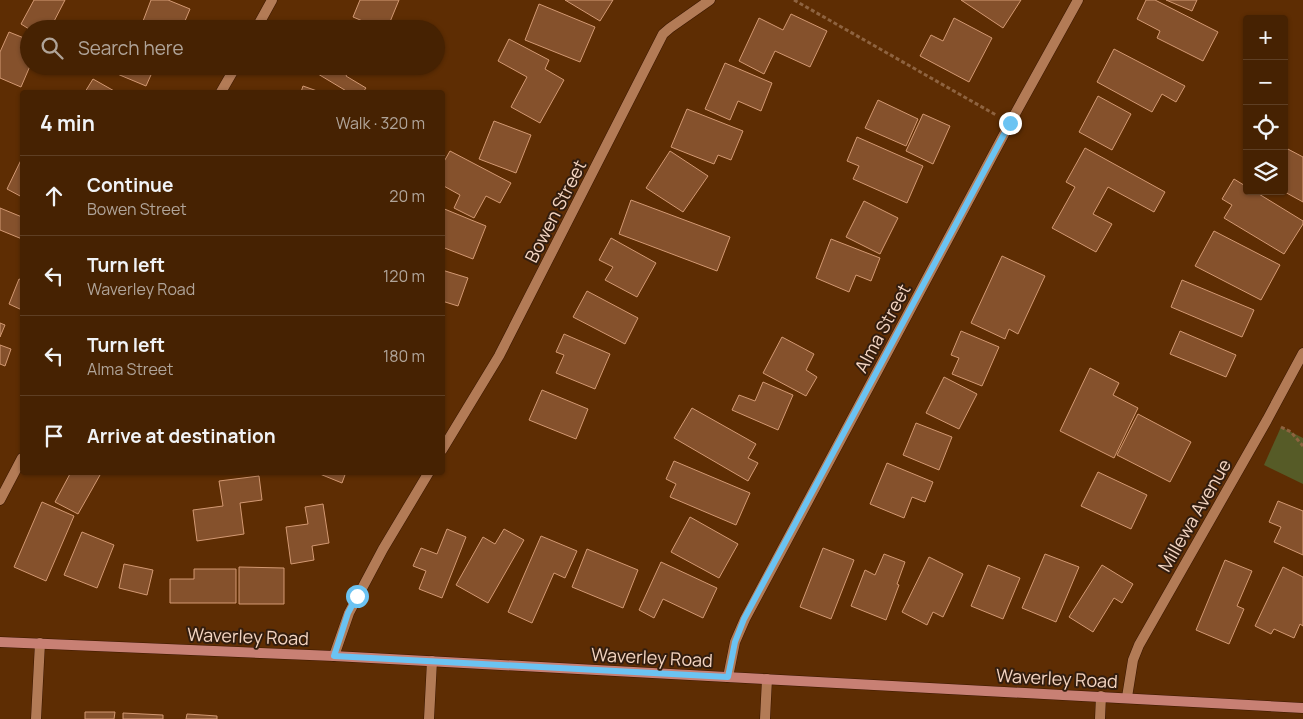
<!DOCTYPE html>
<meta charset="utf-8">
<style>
:root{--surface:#462202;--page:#4d2a0c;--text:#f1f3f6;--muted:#b0a499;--line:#5e3f24}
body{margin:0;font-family:Manrope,sans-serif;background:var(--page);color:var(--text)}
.controls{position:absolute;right:15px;top:15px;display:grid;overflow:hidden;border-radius:5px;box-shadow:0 1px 4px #0004}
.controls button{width:45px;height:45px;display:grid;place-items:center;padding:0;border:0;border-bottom:1px solid var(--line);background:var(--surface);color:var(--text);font:25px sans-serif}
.stop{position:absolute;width:15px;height:15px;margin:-11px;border:4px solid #6bc3f2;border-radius:50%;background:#fff}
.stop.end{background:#6bc3f2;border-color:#fff;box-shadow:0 1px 5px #0008}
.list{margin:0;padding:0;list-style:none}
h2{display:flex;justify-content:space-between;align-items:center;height:65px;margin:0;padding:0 20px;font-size:21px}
h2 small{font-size:16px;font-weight:400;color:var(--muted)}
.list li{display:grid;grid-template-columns:32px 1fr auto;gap:15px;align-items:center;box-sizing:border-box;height:80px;padding:0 20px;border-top:1px solid var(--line)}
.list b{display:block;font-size:19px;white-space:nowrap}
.list p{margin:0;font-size:16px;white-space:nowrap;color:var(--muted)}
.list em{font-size:16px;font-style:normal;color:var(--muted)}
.icon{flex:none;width:28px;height:28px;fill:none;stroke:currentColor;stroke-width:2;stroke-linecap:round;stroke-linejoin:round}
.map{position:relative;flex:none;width:1303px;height:719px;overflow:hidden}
.search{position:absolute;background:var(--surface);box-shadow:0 1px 4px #0004;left:20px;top:20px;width:425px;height:55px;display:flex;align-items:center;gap:12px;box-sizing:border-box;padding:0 18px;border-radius:28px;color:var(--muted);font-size:19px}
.panel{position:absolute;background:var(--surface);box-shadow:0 1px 4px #0004;left:20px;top:90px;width:425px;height:385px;border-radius:5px}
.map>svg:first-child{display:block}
.green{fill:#565b27}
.building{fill:#85512c;stroke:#d39973}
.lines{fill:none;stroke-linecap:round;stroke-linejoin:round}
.minor-casing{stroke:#3b1700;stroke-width:11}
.tertiary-casing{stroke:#3b1700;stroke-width:11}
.secondary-casing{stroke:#3b1700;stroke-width:11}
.path{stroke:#8e6340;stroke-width:3;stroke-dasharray:4 2.5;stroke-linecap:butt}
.minor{stroke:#b37b56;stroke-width:10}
.tertiary{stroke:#b37b56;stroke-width:10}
.secondary{stroke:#c88074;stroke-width:10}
.route{stroke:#6bc3f2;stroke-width:6}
.labels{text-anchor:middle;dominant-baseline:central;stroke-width:4;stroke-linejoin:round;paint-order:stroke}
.street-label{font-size:18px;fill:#f4d5c2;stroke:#331d0e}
</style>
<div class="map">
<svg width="1303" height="719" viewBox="0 0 1303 719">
<rect width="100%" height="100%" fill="#5e2d03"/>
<polygon class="green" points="1281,427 1303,438 1303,484 1264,465"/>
<g class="building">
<polygon points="34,0 65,0 50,29 29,29 21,24"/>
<polygon points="151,0 168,0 190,9 182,28 170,24 168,29 140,29"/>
<polygon points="360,0 399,0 387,29 382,29 353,17"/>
<polygon points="565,0 613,0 600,21"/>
<polygon points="961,0 1021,0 1003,28"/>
<polygon points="1146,0 1155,0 1218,32 1203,61 1157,38 1160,31 1137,19"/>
<polygon points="1166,0 1197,0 1192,11"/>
<polygon points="539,4 595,27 580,62 525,40"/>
<polygon points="791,14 827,31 810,67 775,51 764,74 739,61 759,18 783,30"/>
<polygon points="954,18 992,38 969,82 920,56 931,35 943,41"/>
<polygon points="9,32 29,40 30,66 21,87 0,78 0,52"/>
<polygon points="509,39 549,60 545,69 564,80 540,123 511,107 527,77 498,61"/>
<polygon points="1114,49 1185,86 1176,102 1162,94 1152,112 1097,82"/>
<polygon points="725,63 772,83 761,111 738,101 730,120 705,109"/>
<polygon points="104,66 155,66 146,86 103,68"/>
<polygon points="323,66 352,66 346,76 366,88 363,92 348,92 318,74"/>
<polygon points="93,79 116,92 85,92"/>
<polygon points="303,86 320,92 301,92"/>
<polygon points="1098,96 1131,114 1112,150 1079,132"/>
<polygon points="878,100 918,119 906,146 865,128"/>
<polygon points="687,109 743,131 731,160 718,155 714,164 671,147"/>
<polygon points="923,114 950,126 933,164 906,151"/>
<polygon points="494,121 531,135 516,173 479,159"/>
<polygon points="857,137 923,166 907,203 853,179 859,166 847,161"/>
<polygon points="1284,147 1303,157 1303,202 1283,191"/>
<polygon points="1085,148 1165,192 1154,212 1108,187 1093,214 1112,224 1096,252 1052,228 1075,187 1066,182"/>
<polygon points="450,151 511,183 500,203 486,196 474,218 454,208 460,195 442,185 442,165"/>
<polygon points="670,151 708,176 683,212 646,188"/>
<polygon points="22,158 22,197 7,189"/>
<polygon points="1234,179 1247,187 1247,191 1254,191 1303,221 1303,224 1284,254 1224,218 1232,205 1222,199"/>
<polygon points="631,200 730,237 717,271 619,234"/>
<polygon points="864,201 898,218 880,254 846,237"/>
<polygon points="0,208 22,217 22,239 0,230"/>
<polygon points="442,208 486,226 473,259 442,247"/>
<polygon points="1214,231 1280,265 1261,300 1195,266"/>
<polygon points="611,238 656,263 637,297 605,280 613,267 599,260"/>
<polygon points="831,239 880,258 871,281 856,275 849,292 816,278"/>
<polygon points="1002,256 1045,276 1018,334 1009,329 1005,339 971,323"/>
<polygon points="442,270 468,278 458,306 442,301"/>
<polygon points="19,279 22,280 22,310 9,304"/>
<polygon points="1182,280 1254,310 1242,337 1171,307"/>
<polygon points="587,291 638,318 625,344 573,317"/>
<polygon points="0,323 5,325 0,337"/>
<polygon points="961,331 999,347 982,386 952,374 959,358 951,355"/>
<polygon points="1180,331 1236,355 1226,377 1170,354"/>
<polygon points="564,334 610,354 595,389 556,373 564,355 556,352"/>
<polygon points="782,337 814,354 806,370 817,377 806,396 763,373"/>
<polygon points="0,345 11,349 5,366 0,364"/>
<polygon points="1090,368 1119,383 1113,395 1138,408 1114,458 1060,431"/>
<polygon points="944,377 977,394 959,429 926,413"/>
<polygon points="763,382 793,395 778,430 732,410 739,395 755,401"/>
<polygon points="542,390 588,409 576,439 529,420"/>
<polygon points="692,408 756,444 748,458 758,463 748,481 674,438"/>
<polygon points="1138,414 1191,442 1170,482 1117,455"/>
<polygon points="916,423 952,437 939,470 903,455"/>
<polygon points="674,461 750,493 736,525 670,497 676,484 666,479"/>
<polygon points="887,463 933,482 925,502 912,497 904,518 870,504"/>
<polygon points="71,472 96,472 100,475 78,514 55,502"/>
<polygon points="315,472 346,472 342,483"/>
<polygon points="1098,472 1147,495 1131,529 1081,506"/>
<polygon points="259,476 262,500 240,503 244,534 197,541 193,510 223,506 219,481"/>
<polygon points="1278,501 1303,511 1303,555 1274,542 1281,527 1269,522"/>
<polygon points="42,502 74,516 46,581 14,567"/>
<polygon points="323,504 329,543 312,546 314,560 291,564 286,527 308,524 305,507"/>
<polygon points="690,517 738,544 719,578 671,552"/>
<polygon points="447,529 466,537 442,598 419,589 426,571 413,566 421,548 437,554"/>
<polygon points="504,529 524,540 488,603 456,585 483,537 495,544"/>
<polygon points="82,532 114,545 97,588 64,575"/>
<polygon points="541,536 577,551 565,578 554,573 532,623 508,612"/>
<polygon points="823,548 854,560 831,619 800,607"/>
<polygon points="587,549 638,570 623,608 572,587"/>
<polygon points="884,554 905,562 897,584 899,585 886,620 851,606 865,570 875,575"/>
<polygon points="1045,554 1079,567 1056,622 1022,608"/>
<polygon points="929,557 963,574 943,617 933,612 927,625 902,612"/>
<polygon points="1225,560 1252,571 1237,606 1244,609 1229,644 1196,630"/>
<polygon points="661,562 717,588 703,618 663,599 654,618 639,610"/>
<polygon points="124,564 153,570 147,595 119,588"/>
<polygon points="988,565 1020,578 1003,619 971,606"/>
<polygon points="1102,565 1133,584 1122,603 1114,598 1093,632 1069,617"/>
<polygon points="239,567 284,568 284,604 239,604"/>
<polygon points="1283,567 1303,577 1303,626 1300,624 1294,638 1274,629 1271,634 1255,626"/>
<polygon points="194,569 236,569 236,603 170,603 170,579 194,579"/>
<polygon points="85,712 115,712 114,719 85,719"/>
<polygon points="123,713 163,715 163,719 123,719"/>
<polygon points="187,714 217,716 217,719 186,719"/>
</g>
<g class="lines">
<g class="minor-casing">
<g id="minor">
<polyline points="442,450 499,356 663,34 670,28 710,0"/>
<polyline points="334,656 349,613 383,549 429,472"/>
<polyline points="728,677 735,642 745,619 1010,123 1078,0"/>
<polyline points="1127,697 1133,660 1139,645 1267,420 1303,353"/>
<polyline points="36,719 40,643"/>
<polyline points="429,719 432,661"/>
<polyline points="765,719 767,679"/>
<polyline points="1100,719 1101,696"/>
</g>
</g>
<g class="tertiary-casing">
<g id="tertiary">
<polyline points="256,29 272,0"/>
<polyline points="221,92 236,66"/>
<polyline points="0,500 22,458"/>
</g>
</g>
<g class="secondary-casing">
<polyline id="secondary" points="0,642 334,656 1303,708"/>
</g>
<g class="path">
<polyline points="794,0 996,115"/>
<polyline points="1281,427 1291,432 1303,446"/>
</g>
<use href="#minor" class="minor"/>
<use href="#tertiary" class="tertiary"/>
<use href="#secondary" class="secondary"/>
</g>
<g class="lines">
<polyline class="route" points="357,596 348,613 334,656 728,677 735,642 744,619 1010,123"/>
</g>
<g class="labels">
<g class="street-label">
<text transform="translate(555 211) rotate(-63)">Bowen Street</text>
<text transform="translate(882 328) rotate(-62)">Alma Street</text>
<text transform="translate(1194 515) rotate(-60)">Millewa Avenue</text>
<text transform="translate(248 636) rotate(2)">Waverley Road</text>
<text transform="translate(652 657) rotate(3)">Waverley Road</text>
<text transform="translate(1057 678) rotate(3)">Waverley Road</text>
</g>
</g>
</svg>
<div class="controls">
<button>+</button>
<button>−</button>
<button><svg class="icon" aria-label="locate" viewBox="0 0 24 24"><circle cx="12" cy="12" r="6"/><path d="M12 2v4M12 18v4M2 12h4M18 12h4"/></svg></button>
<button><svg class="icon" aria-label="layers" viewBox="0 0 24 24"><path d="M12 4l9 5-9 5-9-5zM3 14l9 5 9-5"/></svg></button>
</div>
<div class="stop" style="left:357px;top:596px"></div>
<div class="stop end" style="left:1010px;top:123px"></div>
<div class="search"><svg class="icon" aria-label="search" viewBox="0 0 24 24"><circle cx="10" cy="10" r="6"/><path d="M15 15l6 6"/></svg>Search here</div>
<section class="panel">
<h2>4 min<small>Walk · 320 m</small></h2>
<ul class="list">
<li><svg class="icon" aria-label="ahead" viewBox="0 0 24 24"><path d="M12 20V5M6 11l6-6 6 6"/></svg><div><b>Continue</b><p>Bowen Street</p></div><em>20 m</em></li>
<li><svg class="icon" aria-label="left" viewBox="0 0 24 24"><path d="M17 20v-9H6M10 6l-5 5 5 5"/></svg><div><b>Turn left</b><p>Waverley Road</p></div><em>120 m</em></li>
<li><svg class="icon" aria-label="left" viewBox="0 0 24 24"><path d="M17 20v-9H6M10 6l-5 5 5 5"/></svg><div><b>Turn left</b><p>Alma Street</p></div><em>180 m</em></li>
<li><svg class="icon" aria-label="arrive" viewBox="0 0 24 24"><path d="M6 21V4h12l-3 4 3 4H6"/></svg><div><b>Arrive at destination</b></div></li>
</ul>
</section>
</div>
